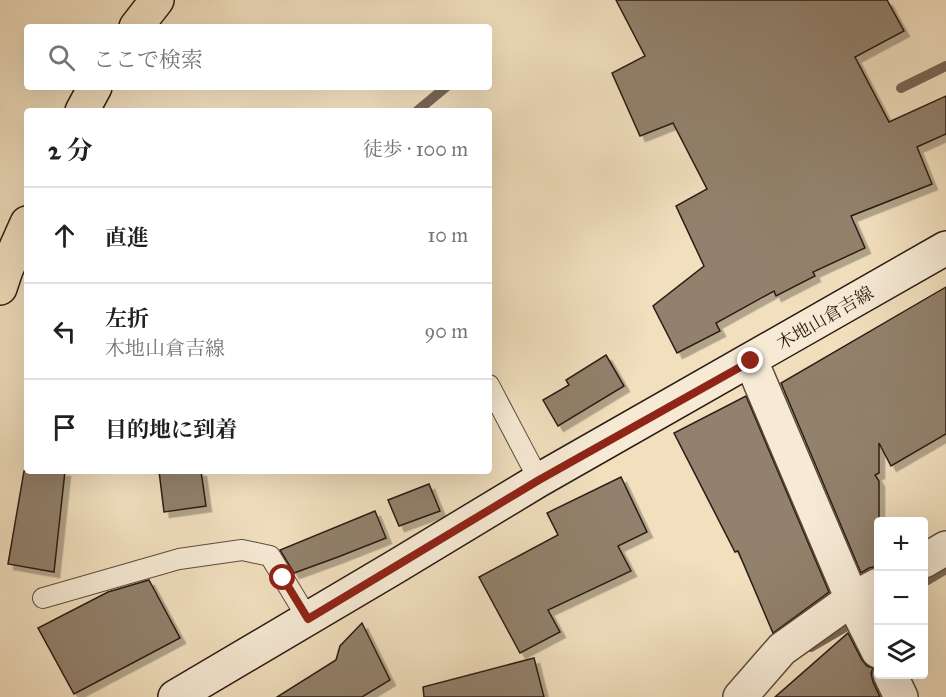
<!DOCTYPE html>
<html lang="ja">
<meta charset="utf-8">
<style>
:root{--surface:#fff;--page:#f2f2f2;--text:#202124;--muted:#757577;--line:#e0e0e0}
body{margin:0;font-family:"IM FELL Great Primer","Noto Serif JP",serif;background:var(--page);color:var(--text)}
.controls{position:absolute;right:18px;bottom:18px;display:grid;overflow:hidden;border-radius:6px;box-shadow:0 6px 24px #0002}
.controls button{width:54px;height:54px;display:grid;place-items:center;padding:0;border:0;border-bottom:2px solid var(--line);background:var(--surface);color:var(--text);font:30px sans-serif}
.stop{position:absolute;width:18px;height:18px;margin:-14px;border:4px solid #8f2418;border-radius:50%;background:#fff}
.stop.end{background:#8f2418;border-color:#fff;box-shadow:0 2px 6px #0008}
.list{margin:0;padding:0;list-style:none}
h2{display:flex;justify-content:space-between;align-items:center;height:78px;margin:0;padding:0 24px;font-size:26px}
h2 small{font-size:20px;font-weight:400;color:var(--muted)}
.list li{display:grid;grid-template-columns:39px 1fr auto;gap:18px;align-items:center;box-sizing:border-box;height:96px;padding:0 24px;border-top:2px solid var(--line)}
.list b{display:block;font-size:22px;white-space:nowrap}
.list p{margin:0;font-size:20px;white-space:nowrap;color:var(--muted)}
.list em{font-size:20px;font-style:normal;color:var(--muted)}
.icon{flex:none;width:33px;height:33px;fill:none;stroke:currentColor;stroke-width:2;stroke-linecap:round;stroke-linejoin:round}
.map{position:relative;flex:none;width:946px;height:697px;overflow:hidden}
.search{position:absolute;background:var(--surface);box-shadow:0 6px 24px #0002;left:24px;top:24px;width:468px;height:66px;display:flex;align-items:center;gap:15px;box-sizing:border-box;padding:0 21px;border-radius:6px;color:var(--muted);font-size:22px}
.panel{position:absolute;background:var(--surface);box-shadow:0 6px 24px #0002;left:24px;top:108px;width:468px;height:366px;border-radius:6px}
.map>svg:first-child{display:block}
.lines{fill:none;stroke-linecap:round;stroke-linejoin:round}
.stream{stroke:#7a6857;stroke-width:10}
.building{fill:#92816c;stroke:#2c1b13;stroke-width:1.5;filter:url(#shadow)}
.service-casing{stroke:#5d4c3e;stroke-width:22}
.minor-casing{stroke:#5d4c3e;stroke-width:36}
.secondary-casing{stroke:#2c1b13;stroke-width:36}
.trunk-casing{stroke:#2c1b13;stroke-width:36}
.service{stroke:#f6ead5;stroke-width:20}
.minor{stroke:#f6ead5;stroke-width:33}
.secondary{stroke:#f6ead5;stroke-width:33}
.trunk{stroke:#f1dfbe;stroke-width:33}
.route{stroke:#8f2418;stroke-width:8}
.labels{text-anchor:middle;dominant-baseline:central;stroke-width:4.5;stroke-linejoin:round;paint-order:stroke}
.street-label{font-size:18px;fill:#2c1b13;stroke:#f6ead5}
</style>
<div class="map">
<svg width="946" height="697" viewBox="0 0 946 697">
<defs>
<filter id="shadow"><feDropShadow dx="5.5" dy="5.5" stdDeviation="0" flood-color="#0004"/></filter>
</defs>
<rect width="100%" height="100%" fill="#f1dfbe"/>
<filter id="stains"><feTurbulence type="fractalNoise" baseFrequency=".00333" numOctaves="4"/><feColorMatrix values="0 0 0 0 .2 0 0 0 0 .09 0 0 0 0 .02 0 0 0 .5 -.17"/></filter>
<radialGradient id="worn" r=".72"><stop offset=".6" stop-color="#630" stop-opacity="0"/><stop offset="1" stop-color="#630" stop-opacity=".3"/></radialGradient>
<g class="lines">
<g class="stream">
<polyline points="901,88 946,66"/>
<polyline points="417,111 446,87"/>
<polyline points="924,582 946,569"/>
<polyline points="811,647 878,608"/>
</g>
</g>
<g class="building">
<polygon points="616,0 887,0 904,31 855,57 889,122 946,96 946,134 917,147 932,184 851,216 865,248 813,272 815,276 776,296 774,291 716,323 720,331 677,353 653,306 704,266 676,206 707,189 673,123 640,136 612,73 645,56"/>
<polygon points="946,287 946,434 891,466 879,443 879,473 875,475 879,481 879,566 869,568 861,573 781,383"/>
<polygon points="606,355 624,386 558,426 543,400 569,385 566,380"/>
<polygon points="746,396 829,592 773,633 738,551 735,552 674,433"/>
<polygon points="24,471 65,471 54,572 8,564"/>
<polygon points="159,471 201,471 206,506 164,512"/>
<polygon points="621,477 647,532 618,546 631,571 548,610 560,632 520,653 479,577 558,535 547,513"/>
<polygon points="429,484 440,511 399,526 388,500"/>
<polygon points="375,511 386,538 338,557 294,573 280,550"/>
<polygon points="149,580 180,638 74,694 38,628 108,592"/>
<polygon points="362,623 390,680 362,697 277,697 336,660 340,646"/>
<polygon points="848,633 862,660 867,666 873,668 871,673 873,682 880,697 775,697"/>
<polygon points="534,658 544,697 424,697 423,687"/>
</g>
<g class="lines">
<g class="service-casing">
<g id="service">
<polyline points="489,385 539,480"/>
<polyline points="43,598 179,559 242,550 270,556 308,619"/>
</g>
</g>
<g class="minor-casing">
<g id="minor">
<polyline points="751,361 852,599 878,651"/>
<polyline points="924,561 946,548"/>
<polyline points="890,674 901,697"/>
<polyline points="740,697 782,649 852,599 878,585"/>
</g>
</g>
<g class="secondary-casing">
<polyline id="secondary" points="175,697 395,567 539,480 946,248"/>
</g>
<g class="trunk-casing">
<g id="trunk">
<polyline points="136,27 157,0"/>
<polyline points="82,111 95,87"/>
<polyline points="0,288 6,270 27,223"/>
</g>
</g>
<use href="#service" class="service"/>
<use href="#minor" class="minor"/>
<use href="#secondary" class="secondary"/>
<use href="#trunk" class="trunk"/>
</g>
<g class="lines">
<polyline class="route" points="283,578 308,619 539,480 751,361"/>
</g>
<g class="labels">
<g class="street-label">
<text transform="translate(825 318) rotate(-30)">木地山倉吉線</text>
</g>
</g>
<rect width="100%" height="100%" filter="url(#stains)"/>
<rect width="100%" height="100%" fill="url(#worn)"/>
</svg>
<div class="controls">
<button>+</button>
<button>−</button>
<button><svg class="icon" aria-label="layers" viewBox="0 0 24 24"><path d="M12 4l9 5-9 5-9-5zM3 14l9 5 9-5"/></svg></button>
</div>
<div class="stop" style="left:283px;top:578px"></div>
<div class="stop end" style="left:751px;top:361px"></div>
<div class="search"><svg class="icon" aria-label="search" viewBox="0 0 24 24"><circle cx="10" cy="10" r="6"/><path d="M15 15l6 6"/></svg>ここで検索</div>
<section class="panel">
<h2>2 分<small>徒歩 · 100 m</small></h2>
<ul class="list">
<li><svg class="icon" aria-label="ahead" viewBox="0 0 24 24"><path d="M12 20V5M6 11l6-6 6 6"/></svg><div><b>直進</b></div><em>10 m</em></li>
<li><svg class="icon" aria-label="left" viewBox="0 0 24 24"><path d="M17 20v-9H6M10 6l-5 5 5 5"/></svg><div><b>左折</b><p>木地山倉吉線</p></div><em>90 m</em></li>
<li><svg class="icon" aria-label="arrive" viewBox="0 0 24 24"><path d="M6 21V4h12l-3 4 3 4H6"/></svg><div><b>目的地に到着</b></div></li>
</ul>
</section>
</div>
